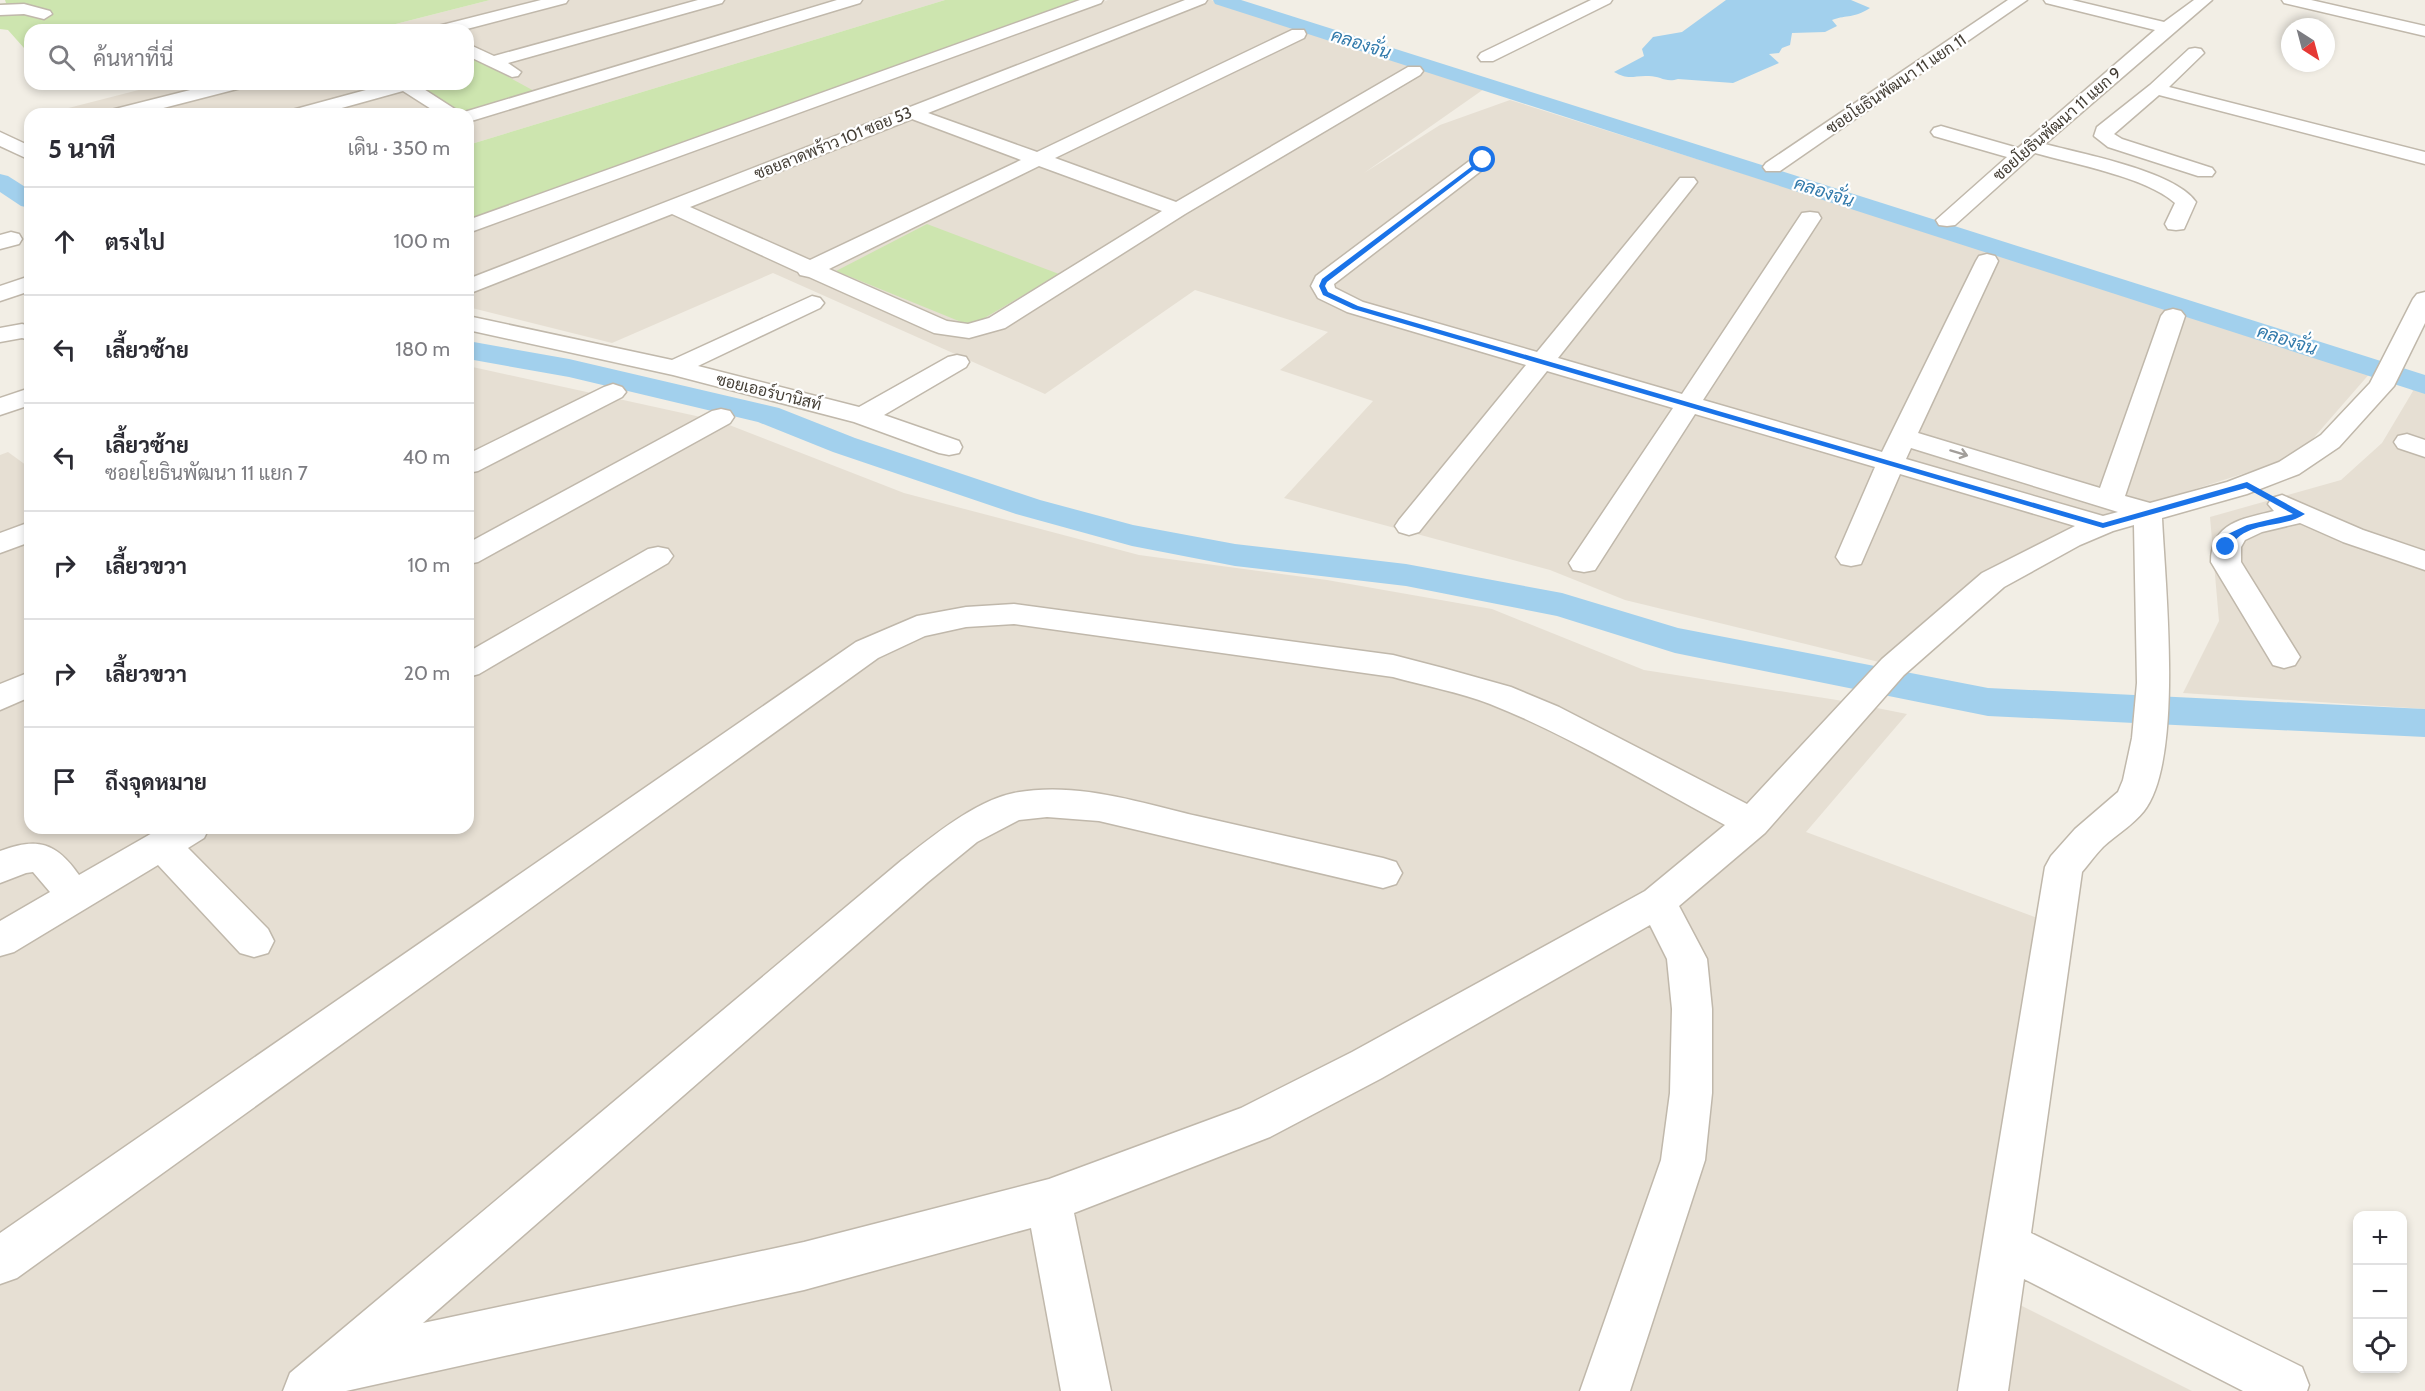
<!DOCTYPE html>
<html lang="th">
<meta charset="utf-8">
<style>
:root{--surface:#fff;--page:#f7f7f7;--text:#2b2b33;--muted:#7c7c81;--line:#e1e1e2}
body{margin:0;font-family:Cabin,Sarabun,sans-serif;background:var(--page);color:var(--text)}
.controls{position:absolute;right:18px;bottom:18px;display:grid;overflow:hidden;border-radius:12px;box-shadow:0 3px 9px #0003}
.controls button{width:54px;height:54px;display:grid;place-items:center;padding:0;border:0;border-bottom:2px solid var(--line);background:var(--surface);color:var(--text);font:30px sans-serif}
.compass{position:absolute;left:2281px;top:18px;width:54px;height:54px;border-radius:50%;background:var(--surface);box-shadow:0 3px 9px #0003;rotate:144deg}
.stop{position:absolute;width:18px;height:18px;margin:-14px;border:4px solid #1a73e8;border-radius:50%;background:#fff}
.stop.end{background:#1a73e8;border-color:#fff;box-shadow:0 2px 6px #0008}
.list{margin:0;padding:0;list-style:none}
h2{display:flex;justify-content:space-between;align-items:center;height:78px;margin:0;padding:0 24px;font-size:26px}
h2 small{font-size:20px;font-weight:400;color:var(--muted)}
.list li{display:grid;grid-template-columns:39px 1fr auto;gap:18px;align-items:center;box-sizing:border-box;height:108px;padding:0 24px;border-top:2px solid var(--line)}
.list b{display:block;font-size:22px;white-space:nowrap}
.list p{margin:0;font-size:20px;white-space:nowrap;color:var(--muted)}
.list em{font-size:20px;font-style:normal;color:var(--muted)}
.icon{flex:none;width:33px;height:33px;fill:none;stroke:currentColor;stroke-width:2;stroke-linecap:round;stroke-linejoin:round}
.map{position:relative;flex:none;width:2425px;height:1391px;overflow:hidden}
.search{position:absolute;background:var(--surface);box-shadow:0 3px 9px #0003;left:24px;top:24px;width:450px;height:66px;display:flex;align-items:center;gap:15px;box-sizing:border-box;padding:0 21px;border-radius:18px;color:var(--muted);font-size:22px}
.panel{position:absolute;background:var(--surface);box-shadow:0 3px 9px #0003;left:24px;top:108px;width:450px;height:726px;border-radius:18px}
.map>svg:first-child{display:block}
.residential{fill:#e6dfd3}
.green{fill:#cde5af}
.water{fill:#a2d0ed}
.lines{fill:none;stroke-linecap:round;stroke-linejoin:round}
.canal{fill:#a2d0ed;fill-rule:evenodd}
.minor-casing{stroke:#c0b8ab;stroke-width:3}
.minor{fill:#fff;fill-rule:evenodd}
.oneway{stroke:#a29e9a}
.route{fill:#1a73e8}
.labels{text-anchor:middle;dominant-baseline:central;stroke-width:4.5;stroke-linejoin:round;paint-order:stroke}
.far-street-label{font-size:16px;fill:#443e35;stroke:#fff}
.far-water-label{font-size:18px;font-style:italic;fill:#327aab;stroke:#fff}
</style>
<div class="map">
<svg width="2425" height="1391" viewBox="0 0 2425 1391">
<rect width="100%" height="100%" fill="#f2eee5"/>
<g class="residential">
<polygon points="490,0 945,0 468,145 468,114 45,114 162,84 468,84 468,30 372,30"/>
<polygon points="1108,0 1211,0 1484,89 1364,173 1440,125 1510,100 2371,372 2310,442 2274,464 2110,516 1883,663 1625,600 1550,570 1284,498 1373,401 1280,370 1328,332 1195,290 1045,394 773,273 612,343 468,307 468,232"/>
<polygon points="468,366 719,421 904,493 1139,555 1327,580 1492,609 1644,670 1837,700 1907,714 1806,832 2056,925 1973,1391 0,1391 0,455 8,452 30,468 30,828 468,828"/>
<polygon points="2410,387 2425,391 2425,709 2183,693 2219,621 2210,517 2341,480 2382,443 2413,391"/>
<polygon points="1998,1294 2192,1391 1981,1391"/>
</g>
<g class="green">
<polygon points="5,0 490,0 372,30 30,30 30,47 24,48 8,30 0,29 0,4 6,3"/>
<polygon points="945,0 1089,0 468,225 468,145"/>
<polygon points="468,55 536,92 465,114 415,84 468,84"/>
<polygon points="927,224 1059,274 971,326 836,271"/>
</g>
<path class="water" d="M 1726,0 L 1851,0 L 1870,8 C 1852,19 1849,14 1832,20 L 1837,26 L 1825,32 L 1792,33 L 1790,45 L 1782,48 L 1779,53 L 1769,54 L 1779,63 L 1733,83 L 1678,79 C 1666,83 1660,76 1649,76 C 1633,75 1630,81 1614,72 L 1644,56 L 1642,49 L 1653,37 L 1682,32 Z"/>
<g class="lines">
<g class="canal">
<polygon points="1213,0 1241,0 2425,375 2425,394 1215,4"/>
<polygon points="0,174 8,176 30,190 30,208 21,206 0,192"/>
<polygon points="468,341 569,359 779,408 855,438 1040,500 1133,525 1235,544 1406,564 1562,593 1678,628 1988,688 2425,709 2425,737 1988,716 1675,653 1557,616 1406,586 1235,566 1132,546 1016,514 833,452 758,422 569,377 468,359"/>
</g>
<g class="minor-casing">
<g id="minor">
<polygon points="541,0 568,0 566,3 463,30 436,30 438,26"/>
<polygon points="698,0 724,0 722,3 508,63 521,72 518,76 512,77 468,56 468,44 494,56"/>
<polygon points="837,0 862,0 860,3 468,122 468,114 439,114 403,91 320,114 290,114 292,110 388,84 416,84 461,113"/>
<polygon points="1080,0 1103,0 1101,3 468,233 468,220"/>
<path d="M 1185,0 L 1207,0 L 1205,3 L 928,113 L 1037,152 L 1292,30 L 1304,30 L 1306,34 L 1304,38 L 1055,158 L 1176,202 L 1408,67 L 1420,67 L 1423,71 L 1420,75 L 1185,214 L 1005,328 L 969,338 L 934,333 L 809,277 L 800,275 L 798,272 L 672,214 L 468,294 L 468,279 ZM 912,119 L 1021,160 L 810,260 L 690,207 ZM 1039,166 L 1162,211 L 989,318 L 968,324 L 947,321 L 829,269 Z"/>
<polygon points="1591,0 1612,0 1610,3 1493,61 1481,61 1478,57 1481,53"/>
<polygon points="2008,0 2027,0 1780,171 1766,171 1763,167 1766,163"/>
<path d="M 2044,0 L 2072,0 L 2164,22 L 2194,0 L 2212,0 L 2045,144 C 2082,154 2175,171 2196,202 L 2184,229 L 2176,230 L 2168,229 L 2165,224 L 2175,203 C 2146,177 2074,164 2035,153 L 1955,225 L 1947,226 L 1939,225 L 1936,220 L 2007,157 L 1934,136 L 1931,132 L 1934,128 L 1941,126 L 2018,148 L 2155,30 L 2046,3 Z"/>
<polygon points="2282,0 2311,0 2425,26 2425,36 2284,3"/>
<polygon points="24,4 50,11 52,14 44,19 24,14 0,15 0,5"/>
<polygon points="2195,48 2201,49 2204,53 2169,87 2425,152 2425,164 2159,95 2114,134 2122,139 2212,168 2215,172 2212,176 2198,176 2108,147 2094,136 2097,127 2150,85 2189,49"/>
<polygon points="214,84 244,84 241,88 140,114 109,114 111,110"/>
<polygon points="0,132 30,146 30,160 0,146"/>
<path d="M 1483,154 L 1490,156 L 1493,160 L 1490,164 L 1334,284 L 1335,288 L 1363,302 L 1537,352 L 1680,178 L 1694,178 L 1697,182 L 1694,186 L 1558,358 L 1682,394 L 1802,213 L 1810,212 L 1818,213 L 1821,218 L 1703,400 L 1882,452 L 1976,261 L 1979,256 L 1987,254 L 1995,256 L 1998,261 L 1918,433 L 2100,488 L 2161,316 L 2165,311 L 2173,309 L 2181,311 L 2185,316 L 2125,496 L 2150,503 L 2227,482 L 2279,462 L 2321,435 L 2370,383 L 2413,299 L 2417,294 L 2425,292 L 2425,323 L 2394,386 L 2339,447 L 2299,474 L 2247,494 L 2162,518 C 2165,584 2184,760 2144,811 C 2133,825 2116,835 2103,847 C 2095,855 2089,864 2082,872 L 2031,1233 L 2302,1367 L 2309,1385 L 2307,1391 L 2243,1391 L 2024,1279 L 2008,1391 L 1958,1391 L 2045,867 L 2051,856 L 2075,829 L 2118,792 L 2123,780 L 2132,738 L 2137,683 L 2134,525 L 2113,531 L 2080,545 L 2004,587 L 1904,675 L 1765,833 L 1679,906 L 1707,959 L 1712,1009 L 1712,1093 L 1705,1160 L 1630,1391 L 1580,1391 L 1661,1160 L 1670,1093 L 1672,1009 L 1667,959 L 1650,925 L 1382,1078 L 1270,1137 L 1074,1213 L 1111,1391 L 1061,1391 L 1031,1228 L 804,1290 L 346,1391 L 283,1391 L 290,1373 L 902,860 C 933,836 975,801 1014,793 C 1075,781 1138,802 1197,816 C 1259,830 1321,844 1383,858 L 1396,862 L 1402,873 L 1396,884 L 1383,888 L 1099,821 L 1047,817 L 1019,820 L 977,842 L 928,882 L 423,1323 L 804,1242 L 1049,1179 L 1241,1108 L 1352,1052 L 1645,891 L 1725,825 C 1648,784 1571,736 1490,704 C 1459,692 1425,686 1393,677 L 1014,624 L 966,627 L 925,636 L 878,658 L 17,1278 L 0,1284 L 0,1233 L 856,642 L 917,616 L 966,607 L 1014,604 L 1393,655 L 1443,668 L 1511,687 L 1559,707 L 1747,804 L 1882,659 L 1982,573 L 2075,526 L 1900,474 L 1861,564 L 1851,566 L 1841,564 L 1836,557 L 1875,467 L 1695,414 L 1595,570 L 1584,572 L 1573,570 L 1569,563 L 1673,408 L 1547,371 L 1419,532 L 1409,535 L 1399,532 L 1395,526 L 1399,520 L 1526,365 L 1347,312 L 1318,298 L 1311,286 L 1316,276 L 1476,156 ZM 1911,448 L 2118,512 L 2103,516 L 1906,459 Z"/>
<polygon points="11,232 19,234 22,239 19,244 0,249 0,235"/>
<polygon points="30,276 30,291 0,301 0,286"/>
<polygon points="812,296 820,298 824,303 820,308 698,366 859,407 948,357 957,355 966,357 969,362 966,367 884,415 959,441 962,447 959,453 949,455 939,453 854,422 673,375 468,330 468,316 672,360"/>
<polygon points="22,324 30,326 30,340 22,338 0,342 0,328"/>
<polygon points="613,384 622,387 626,392 622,397 478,471 468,473 468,454 604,387"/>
<polygon points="30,388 30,405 0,415 0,398"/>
<polygon points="721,409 730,411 734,417 730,423 478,562 468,564 468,543 712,411"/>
<polygon points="2407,434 2425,440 2425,457 2398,448 2394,442 2398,436"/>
<path d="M 2282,495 L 2363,530 L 2425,551 L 2425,570 L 2343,542 L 2300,523 L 2262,532 L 2245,540 L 2241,547 L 2241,562 L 2300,657 L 2295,665 L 2284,668 L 2273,665 L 2211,562 C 2211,522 2243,519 2274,511 L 2268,504 L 2272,498 Z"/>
<polygon points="30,522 30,542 0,553 0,533"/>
<polygon points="658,547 668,549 673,556 668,563 479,674 468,677 468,652 648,549"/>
<polygon points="30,672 30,697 0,710 0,684"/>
<path d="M 161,828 L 209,828 L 204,838 L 188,848 L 268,929 L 274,941 L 268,953 L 254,957 L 240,953 L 158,865 L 14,952 L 0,956 L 0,921 L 50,892 L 33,872 L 26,873 L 0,883 L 0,851 C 37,837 56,842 79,875 Z"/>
</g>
</g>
<use href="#minor" class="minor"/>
</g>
<defs><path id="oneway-shaft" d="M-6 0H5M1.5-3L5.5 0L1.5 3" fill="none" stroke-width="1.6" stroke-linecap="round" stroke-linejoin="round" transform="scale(1.5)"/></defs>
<use class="oneway" href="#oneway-shaft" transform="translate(1959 453) rotate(17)"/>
<path class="route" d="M 1483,158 L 1485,161 L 1327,282 L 1325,286 L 1328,292 L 1358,306 L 2103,523 L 2247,482 L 2305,514 C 2281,530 2245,519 2229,549 L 2223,549 L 2222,547 L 2228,534 L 2247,525 L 2293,514 L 2246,488 L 2103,528 L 1353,309 L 1323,295 L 1319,286 L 1322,279 Z"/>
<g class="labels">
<g class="far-street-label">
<text transform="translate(1896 84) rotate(-34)">ซอยโยธินพัฒนา 11 แยก 11</text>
<text transform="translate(2057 124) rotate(-41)">ซอยโยธินพัฒนา 11 แยก 9</text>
<text transform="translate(833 143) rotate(-22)">ซอยลาดพร้าว 101 ซอย 53</text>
<text transform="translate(769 392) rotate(14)">ซอยเออร์บานิสท์</text>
</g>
<g class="far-water-label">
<text transform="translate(1361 44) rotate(18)">คลองจั่น</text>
<text transform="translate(1824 192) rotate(18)">คลองจั่น</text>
<text transform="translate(2287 340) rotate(18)">คลองจั่น</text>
</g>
</g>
</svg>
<div class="controls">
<button>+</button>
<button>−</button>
<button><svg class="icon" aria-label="locate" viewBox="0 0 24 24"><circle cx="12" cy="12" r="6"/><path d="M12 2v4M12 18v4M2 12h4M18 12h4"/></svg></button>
</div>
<svg class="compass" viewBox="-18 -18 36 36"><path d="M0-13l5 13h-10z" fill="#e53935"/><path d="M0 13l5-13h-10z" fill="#7c7c81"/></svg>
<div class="stop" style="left:1483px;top:160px"></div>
<div class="stop end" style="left:2226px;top:547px"></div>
<div class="search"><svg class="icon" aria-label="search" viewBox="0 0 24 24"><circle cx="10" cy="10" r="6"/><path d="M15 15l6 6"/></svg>ค้นหาที่นี่</div>
<section class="panel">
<h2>5 นาที<small>เดิน · 350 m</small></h2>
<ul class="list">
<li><svg class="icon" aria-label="ahead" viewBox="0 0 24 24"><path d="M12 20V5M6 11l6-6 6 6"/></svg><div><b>ตรงไป</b></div><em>100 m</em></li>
<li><svg class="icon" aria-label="left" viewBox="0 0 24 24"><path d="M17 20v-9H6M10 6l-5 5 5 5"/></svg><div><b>เลี้ยวซ้าย</b></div><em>180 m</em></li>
<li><svg class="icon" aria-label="left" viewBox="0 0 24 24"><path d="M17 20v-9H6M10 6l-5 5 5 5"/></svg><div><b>เลี้ยวซ้าย</b><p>ซอยโยธินพัฒนา 11 แยก 7</p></div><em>40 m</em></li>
<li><svg class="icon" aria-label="right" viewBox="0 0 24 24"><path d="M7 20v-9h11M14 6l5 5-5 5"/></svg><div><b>เลี้ยวขวา</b></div><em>10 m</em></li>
<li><svg class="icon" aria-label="right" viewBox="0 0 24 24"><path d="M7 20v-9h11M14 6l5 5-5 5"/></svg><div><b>เลี้ยวขวา</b></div><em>20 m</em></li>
<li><svg class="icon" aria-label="arrive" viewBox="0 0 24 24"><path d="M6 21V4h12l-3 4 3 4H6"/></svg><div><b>ถึงจุดหมาย</b></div></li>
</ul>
</section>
</div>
